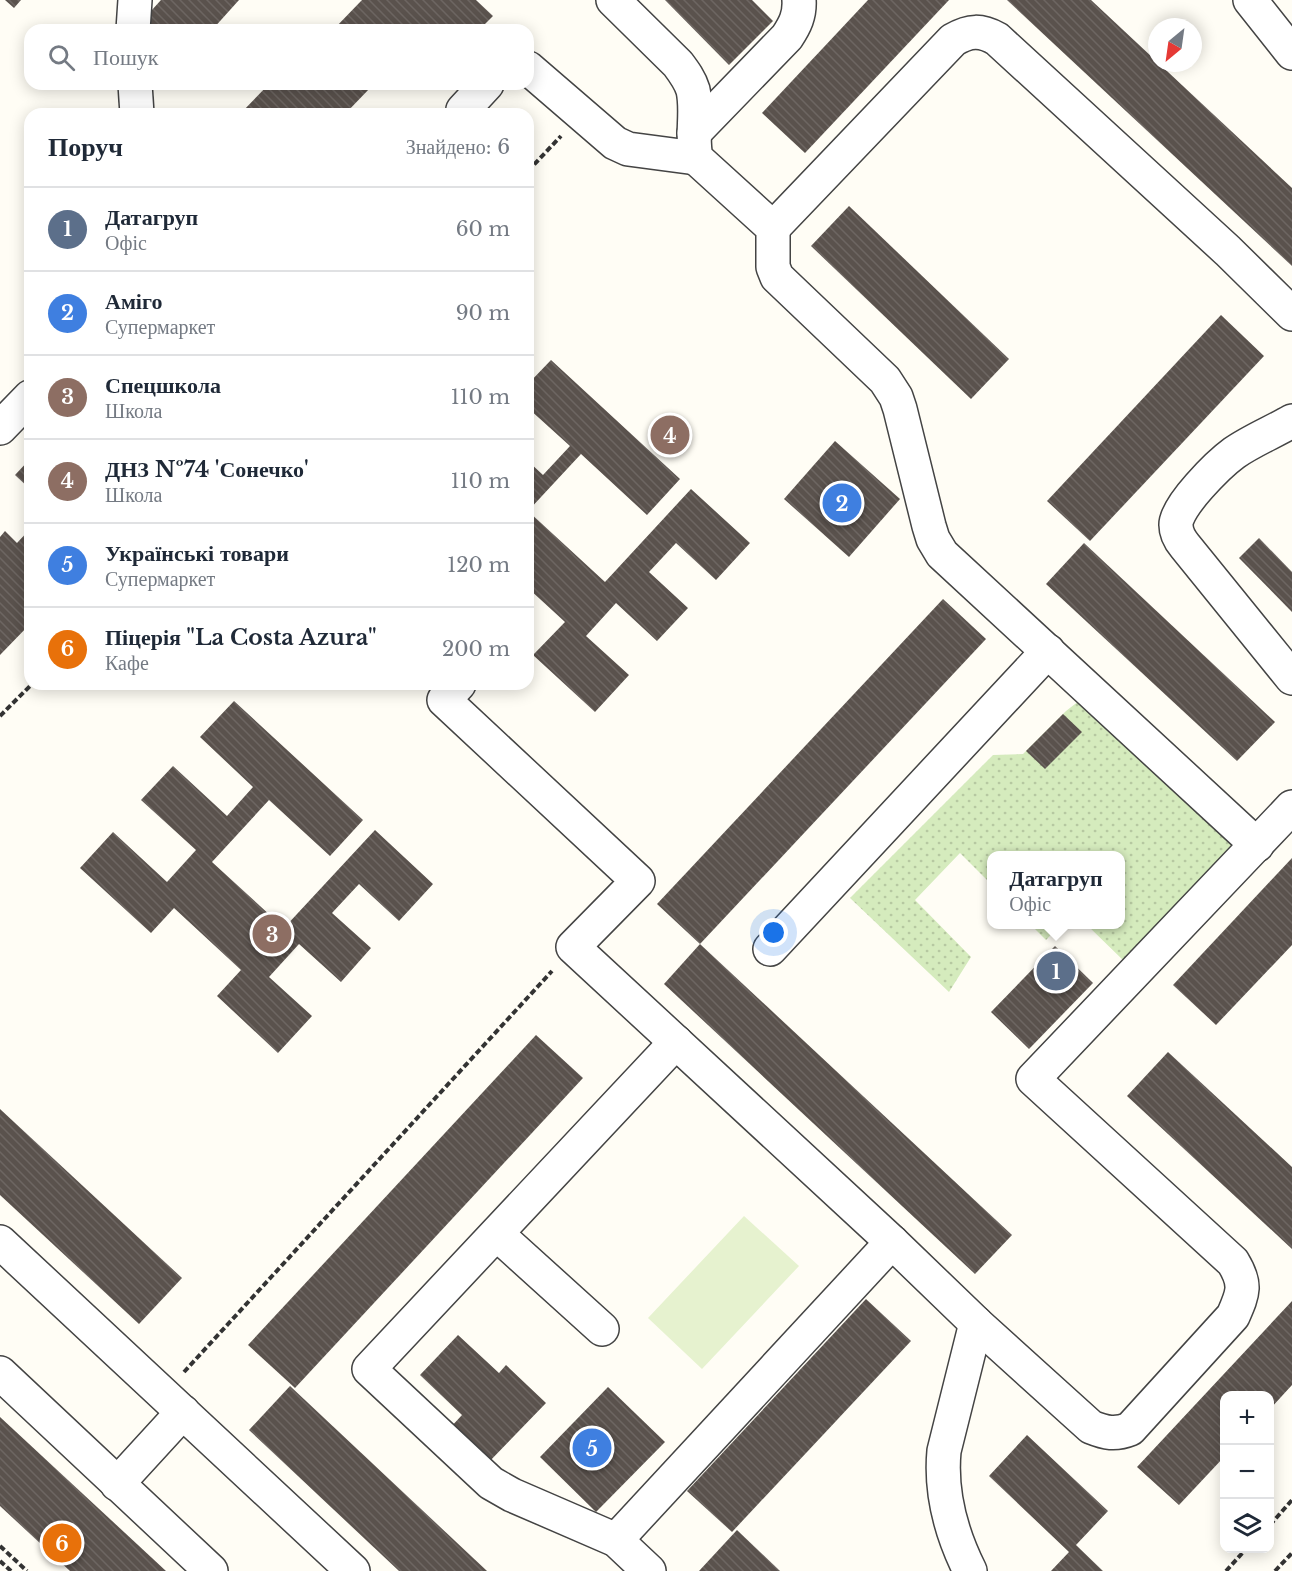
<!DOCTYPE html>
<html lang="uk">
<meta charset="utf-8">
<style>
:root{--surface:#fff;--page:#f6f6f7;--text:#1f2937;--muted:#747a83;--line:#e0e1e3;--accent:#c4262e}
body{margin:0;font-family:"Libre Baskerville",serif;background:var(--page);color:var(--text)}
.controls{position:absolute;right:18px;bottom:18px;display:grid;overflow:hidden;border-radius:12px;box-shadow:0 3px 15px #0003}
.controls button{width:54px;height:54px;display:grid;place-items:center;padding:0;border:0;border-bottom:2px solid var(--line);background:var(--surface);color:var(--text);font:30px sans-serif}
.compass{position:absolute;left:1148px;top:18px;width:54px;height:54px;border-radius:50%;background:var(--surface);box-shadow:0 3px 15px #0003;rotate:209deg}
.you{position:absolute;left:774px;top:933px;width:21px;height:21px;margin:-15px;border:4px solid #fff;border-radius:50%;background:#1a73e8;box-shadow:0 0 0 9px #1a73e833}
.badge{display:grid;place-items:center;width:39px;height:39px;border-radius:50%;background:var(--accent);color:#fff;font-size:20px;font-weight:700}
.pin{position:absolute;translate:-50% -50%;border:3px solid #fff;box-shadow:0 2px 6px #0006}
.popup{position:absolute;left:987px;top:851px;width:138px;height:78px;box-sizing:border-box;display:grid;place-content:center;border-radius:12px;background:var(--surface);filter:drop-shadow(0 2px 4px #0005);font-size:20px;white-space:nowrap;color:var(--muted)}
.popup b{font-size:22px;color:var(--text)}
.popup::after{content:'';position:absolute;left:50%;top:100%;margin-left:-12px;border:12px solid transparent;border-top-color:var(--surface)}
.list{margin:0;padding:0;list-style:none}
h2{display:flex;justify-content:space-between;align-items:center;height:78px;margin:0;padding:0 24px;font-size:26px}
h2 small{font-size:20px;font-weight:400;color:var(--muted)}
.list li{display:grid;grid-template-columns:39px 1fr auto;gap:18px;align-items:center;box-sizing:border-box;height:84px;padding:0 24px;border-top:2px solid var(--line)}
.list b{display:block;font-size:22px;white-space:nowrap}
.list p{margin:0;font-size:20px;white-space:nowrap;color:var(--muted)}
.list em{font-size:20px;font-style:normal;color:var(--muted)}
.icon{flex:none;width:33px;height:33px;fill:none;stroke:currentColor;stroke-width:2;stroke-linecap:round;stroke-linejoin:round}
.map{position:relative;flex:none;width:1292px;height:1571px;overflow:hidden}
.search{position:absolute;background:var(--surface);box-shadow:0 3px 15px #0003;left:24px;top:24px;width:510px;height:66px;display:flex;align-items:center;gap:15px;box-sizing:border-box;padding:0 21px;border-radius:18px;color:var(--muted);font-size:22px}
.panel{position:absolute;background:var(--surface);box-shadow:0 3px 15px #0003;left:24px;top:108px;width:510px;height:582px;border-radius:18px}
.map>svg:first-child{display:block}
.grass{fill:url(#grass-dots)}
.pitch{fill:#e6f2cf}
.building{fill:url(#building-back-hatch)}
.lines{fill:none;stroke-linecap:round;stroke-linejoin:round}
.minor-casing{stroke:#444;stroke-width:36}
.path{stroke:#333;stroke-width:4;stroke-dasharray:6 3;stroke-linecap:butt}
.minor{stroke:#fff;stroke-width:33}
</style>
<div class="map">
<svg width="1292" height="1571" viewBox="0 0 1292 1571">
<defs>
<pattern id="grass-dots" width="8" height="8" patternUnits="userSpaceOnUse" patternTransform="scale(1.5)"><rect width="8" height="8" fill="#d5ebbd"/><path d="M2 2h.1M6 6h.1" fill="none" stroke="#b6c8a1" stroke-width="1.8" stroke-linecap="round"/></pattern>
<pattern id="building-back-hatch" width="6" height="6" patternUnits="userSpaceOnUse" patternTransform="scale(1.5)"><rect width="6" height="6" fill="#5a524d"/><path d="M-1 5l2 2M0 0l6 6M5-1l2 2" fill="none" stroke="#6d6662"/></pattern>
</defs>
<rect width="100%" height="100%" fill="#fffdf5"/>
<g class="grass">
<polygon points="1084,697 1240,846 1126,963 1087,925 1120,924 1120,856 992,856 991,884 960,853 915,900 971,957 949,992 850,898 993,755 1023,754 1066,711"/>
<polygon points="1031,925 1060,925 1046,940"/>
</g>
<polygon class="pitch" points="744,1216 799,1266 702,1369 648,1318"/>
<g class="building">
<polygon points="5,0 21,0 14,8"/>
<polygon points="161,0 239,0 212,30 150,30 141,22"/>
<polygon points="362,0 476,0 493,16 479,30 333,30"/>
<polygon points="665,0 752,0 773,21 729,65"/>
<polygon points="868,0 949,0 805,153 762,113"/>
<polygon points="1007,0 1091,0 1292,188 1292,266"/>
<polygon points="269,84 368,84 371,87 345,114 242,114 241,113"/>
<polygon points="849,206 1009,359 971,399 811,246"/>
<polygon points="1221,315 1264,356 1090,541 1047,501"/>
<polygon points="551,360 680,479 647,515 581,454 528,511 605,582 691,489 750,543 716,580 676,543 649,572 688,608 657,641 616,603 586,636 629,675 595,712 533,655 565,622 528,588 528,461 543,475 570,446 528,408 528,384"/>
<polygon points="835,441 900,499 849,557 784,499"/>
<polygon points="30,459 30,489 15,475"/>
<polygon points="30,529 30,624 0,655 0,537 5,531 17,543"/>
<polygon points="1259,538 1292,572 1292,612 1239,558"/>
<polygon points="1084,543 1275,722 1237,761 1046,584"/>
<polygon points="943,599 986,639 700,944 657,904"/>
<polygon points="234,701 363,820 330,856 269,800 212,862 284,928 375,830 433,884 399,921 359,884 332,913 371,948 341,982 299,944 269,977 312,1016 278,1053 217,996 241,970 174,908 151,933 80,868 113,832 167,882 196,850 141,800 173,766 227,816 253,787 200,737"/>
<polygon points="1063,714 1082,732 1045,769 1026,751"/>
<polygon points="1292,858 1292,945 1216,1025 1173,985"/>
<polygon points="700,944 1012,1235 975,1274 664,984"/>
<polygon points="1055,946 1093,983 1029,1049 991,1012"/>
<polygon points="536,1035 583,1078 295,1388 248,1345"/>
<polygon points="1168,1052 1292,1167 1292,1249 1127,1096"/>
<polygon points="0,1109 182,1278 139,1324 0,1195"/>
<polygon points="866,1299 911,1341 732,1532 687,1491"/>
<polygon points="1292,1301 1292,1385 1270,1409 1270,1396 1224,1396 1224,1457 1179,1505 1137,1467"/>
<polygon points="458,1335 499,1373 506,1365 546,1403 487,1464 450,1428 462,1415 420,1375"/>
<polygon points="290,1386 487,1571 399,1571 249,1430"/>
<polygon points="608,1387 665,1442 596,1512 540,1457"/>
<polygon points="0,1417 166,1571 70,1571 0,1506"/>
<polygon points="1027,1435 1108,1511 1076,1545 1103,1571 1051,1571 1069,1552 989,1476"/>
<polygon points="737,1530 780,1571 699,1571"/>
</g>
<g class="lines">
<g class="minor-casing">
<g id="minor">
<path d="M 613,0 L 678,64 C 684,72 690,80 693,90 C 698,112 691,135 696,158 L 773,228 L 773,267 L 777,277 L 885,380 L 896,397 L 900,409 L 929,526 L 933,539 L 942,554 L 1257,845"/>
<polyline points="1250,0 1292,53"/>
<polyline points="133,30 135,0"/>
<polyline points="528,68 615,143 628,149 696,158"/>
<polyline points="135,84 137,114"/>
<polyline points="464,114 463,110 487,84"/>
<path d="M 694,133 L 787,37 C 795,25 800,15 799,0"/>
<path d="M 773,228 L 953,40 C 970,30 981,30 997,39 L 1228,251 L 1292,314"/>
<path d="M 1292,421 C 1273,432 1251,441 1234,453 C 1219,464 1175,507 1176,525 C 1176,533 1180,540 1185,546 L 1292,678"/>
<polyline points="0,428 30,397"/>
<path d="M 459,684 L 444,700 L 638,881 L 573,947 L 892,1242 L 976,1323 L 1091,1427 C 1106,1433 1115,1435 1130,1429 L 1233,1316 C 1243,1293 1247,1285 1233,1262 L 1033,1079 L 1292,807"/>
<polyline points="770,949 1048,651"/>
<polyline points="497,1234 602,1329"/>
<polyline points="0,1242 353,1571"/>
<polyline points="0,1373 211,1571"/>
<polyline points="117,1484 183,1412"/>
<polyline points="616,1540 892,1242"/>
<polyline points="649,1571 616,1540 512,1495 491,1483 369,1369 676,1042"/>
<path d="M 970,1571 C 951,1533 940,1494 944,1451 L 976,1323"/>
</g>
</g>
<g class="path">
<polyline points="528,171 561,136"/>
<polyline points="0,716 32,684"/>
<polyline points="184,1372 552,971"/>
<polyline points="1270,1525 1292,1500"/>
<polyline points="0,1546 27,1571"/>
<polyline points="0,1561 11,1571"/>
<polyline points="1226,1571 1247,1548"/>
<polyline points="1275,1571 1292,1553"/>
</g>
<use href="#minor" class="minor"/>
</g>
</svg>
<div class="controls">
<button>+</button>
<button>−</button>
<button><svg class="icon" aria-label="layers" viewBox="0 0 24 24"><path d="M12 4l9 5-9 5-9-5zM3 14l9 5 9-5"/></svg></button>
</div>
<svg class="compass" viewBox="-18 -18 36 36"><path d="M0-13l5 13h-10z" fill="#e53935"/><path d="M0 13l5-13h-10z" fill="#747a83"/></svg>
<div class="you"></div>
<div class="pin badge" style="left:1056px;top:971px;background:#5c6f8a">1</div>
<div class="popup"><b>Датагруп</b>Офіс</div>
<div class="pin badge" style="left:842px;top:503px;background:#3f7fe0">2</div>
<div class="pin badge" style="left:272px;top:934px;background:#8d6e63">3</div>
<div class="pin badge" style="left:670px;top:435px;background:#8d6e63">4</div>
<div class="pin badge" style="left:592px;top:1448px;background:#3f7fe0">5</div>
<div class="pin badge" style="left:62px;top:1543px;background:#e8710a">6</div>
<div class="search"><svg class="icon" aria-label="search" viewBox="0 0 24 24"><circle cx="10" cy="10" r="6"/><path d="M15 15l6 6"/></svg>Пошук</div>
<section class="panel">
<h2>Поруч<small>Знайдено: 6</small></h2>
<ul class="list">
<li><span class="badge" style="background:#5c6f8a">1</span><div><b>Датагруп</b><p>Офіс</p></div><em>60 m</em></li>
<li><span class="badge" style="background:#3f7fe0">2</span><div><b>Аміго</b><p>Супермаркет</p></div><em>90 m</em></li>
<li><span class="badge" style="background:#8d6e63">3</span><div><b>Спецшкола</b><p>Школа</p></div><em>110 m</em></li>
<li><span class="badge" style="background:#8d6e63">4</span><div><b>ДНЗ №74 'Сонечко'</b><p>Школа</p></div><em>110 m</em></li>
<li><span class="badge" style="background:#3f7fe0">5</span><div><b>Українські товари</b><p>Супермаркет</p></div><em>120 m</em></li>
<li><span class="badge" style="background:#e8710a">6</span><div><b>Піцерія &quot;La Costa Azura&quot;</b><p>Кафе</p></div><em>200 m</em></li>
</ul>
</section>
</div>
